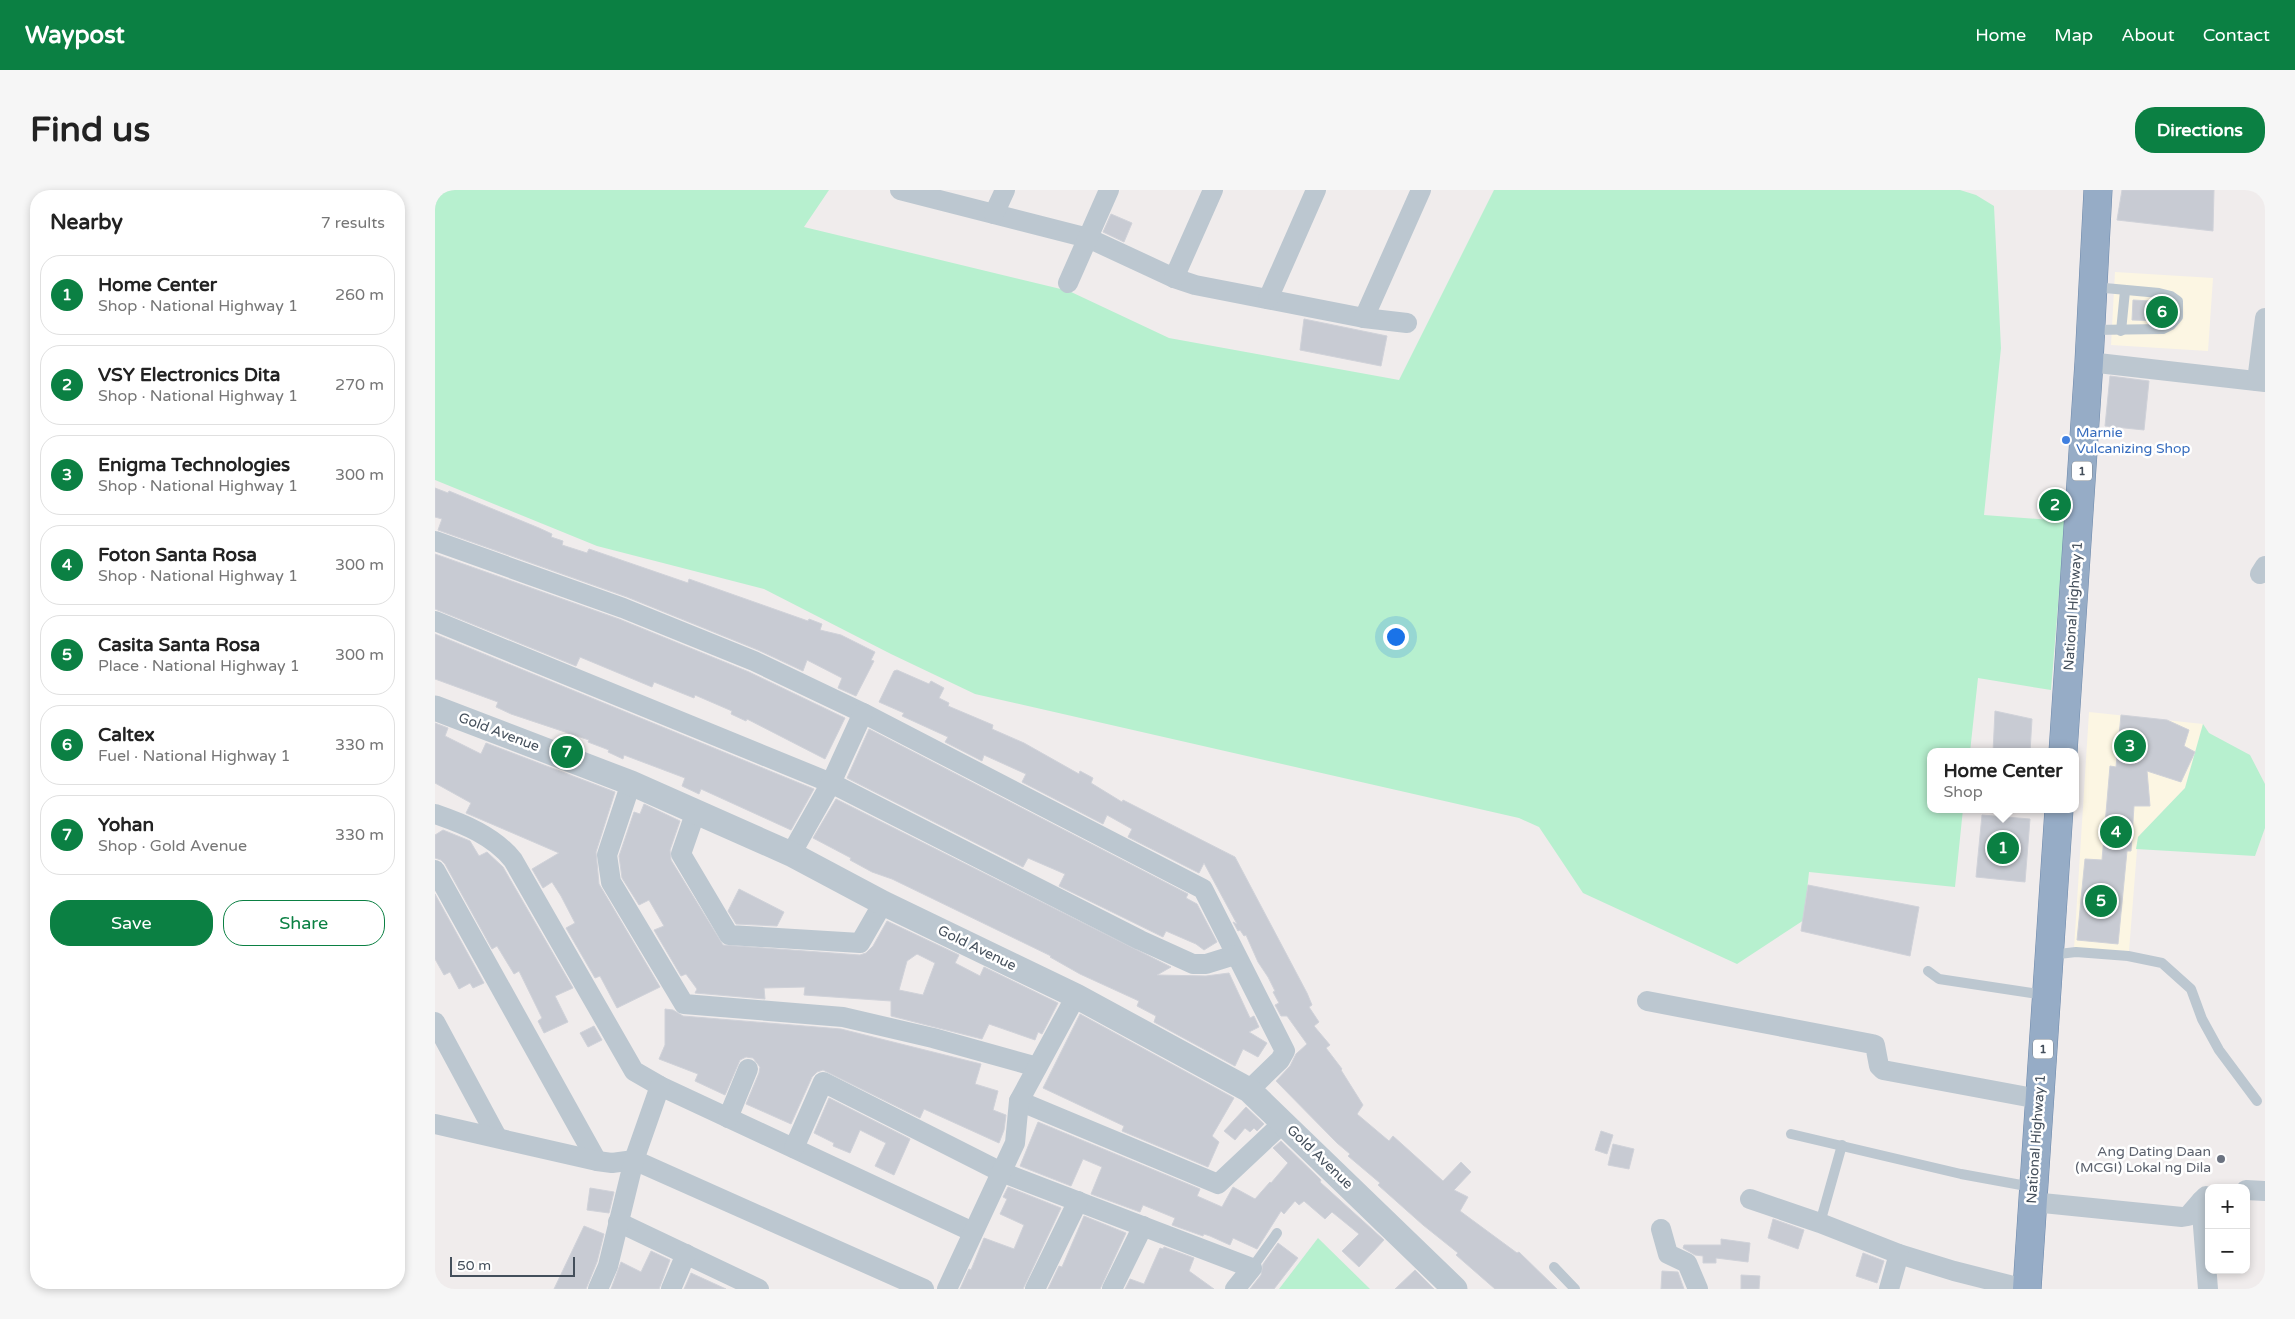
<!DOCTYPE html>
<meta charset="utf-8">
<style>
:root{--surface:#fff;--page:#f6f6f6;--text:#222;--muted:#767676;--line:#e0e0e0;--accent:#0b8043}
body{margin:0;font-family:"Varela Round",sans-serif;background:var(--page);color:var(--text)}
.controls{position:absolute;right:15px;bottom:15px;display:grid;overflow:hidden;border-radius:10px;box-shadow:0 2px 8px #0003}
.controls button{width:45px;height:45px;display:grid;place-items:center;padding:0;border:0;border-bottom:1px solid var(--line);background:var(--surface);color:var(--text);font:25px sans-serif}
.scale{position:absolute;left:15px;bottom:12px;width:125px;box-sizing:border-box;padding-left:5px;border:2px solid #444f5b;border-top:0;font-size:14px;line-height:18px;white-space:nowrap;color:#444f5b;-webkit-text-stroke:4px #fff;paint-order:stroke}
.you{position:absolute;left:960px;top:446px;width:18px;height:18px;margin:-12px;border:4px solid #fff;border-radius:50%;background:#1a73e8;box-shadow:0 0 0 8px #1a73e833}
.badge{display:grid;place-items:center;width:32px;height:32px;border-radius:50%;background:var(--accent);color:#fff;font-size:16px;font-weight:700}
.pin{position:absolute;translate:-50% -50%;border:2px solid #fff;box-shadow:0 1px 5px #0006}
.popup{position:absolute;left:1492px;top:558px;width:152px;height:65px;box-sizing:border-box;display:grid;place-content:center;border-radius:10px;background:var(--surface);filter:drop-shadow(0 1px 4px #0005);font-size:16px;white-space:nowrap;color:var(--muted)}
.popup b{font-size:19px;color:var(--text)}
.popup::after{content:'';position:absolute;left:50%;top:100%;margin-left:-10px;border:10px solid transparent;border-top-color:var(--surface)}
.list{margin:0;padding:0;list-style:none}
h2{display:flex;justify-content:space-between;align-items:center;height:65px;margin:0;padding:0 20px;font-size:21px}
h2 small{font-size:16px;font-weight:400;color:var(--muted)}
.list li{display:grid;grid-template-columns:32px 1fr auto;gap:15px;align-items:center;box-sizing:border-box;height:80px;margin:0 10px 10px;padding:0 10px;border:1px solid var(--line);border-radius:20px}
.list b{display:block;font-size:19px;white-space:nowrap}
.list p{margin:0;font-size:16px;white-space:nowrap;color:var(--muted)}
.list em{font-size:16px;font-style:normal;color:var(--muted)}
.actions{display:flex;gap:10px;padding:15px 20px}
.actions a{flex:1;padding:11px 0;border:1px solid var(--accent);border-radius:20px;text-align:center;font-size:18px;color:var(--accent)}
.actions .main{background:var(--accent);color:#fff}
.map{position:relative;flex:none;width:1830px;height:1099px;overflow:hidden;border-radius:20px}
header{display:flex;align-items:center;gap:30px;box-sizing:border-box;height:70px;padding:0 25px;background:var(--accent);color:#fff}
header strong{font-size:24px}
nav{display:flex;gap:28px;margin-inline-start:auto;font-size:18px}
.intro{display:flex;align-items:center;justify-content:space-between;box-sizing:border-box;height:120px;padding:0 30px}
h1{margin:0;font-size:35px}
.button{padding:12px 22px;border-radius:20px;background:var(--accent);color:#fff;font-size:18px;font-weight:700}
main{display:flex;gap:30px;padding:0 30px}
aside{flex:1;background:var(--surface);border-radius:20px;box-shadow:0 2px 8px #0003}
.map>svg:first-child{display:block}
.commercial{fill:#fcf6e3}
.green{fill:#b7f0cf}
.building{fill:#c8cbd3;stroke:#d0d2d9;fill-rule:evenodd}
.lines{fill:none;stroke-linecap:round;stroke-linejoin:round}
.trunk-casing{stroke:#6d88aa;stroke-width:29}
.service{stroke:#bcc7d0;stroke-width:10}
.minor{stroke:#bcc7d0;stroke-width:20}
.tertiary{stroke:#bcc7d0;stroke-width:25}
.trunk{stroke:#96acc6;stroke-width:28}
.shop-dot{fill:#3f7fe0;stroke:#fff;stroke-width:2}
.worship-dot{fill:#6b7280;stroke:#fff;stroke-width:2}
.labels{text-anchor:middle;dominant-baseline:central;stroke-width:5;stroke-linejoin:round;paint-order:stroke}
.shield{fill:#fff;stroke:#7c848c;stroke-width:1}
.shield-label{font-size:12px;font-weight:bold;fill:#444f5b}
.shop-label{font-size:14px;fill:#366cbe;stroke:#fff;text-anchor:start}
.street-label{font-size:14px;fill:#444f5b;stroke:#fff}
.worship-label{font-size:14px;fill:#5b616d;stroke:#fff;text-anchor:end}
</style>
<header>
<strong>Waypost</strong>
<nav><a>Home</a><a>Map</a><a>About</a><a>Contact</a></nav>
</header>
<div class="intro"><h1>Find us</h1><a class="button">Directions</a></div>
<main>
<aside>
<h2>Nearby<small>7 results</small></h2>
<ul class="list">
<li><span class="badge">1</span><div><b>Home Center</b><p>Shop · National Highway 1</p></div><em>260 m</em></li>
<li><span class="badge">2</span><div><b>VSY Electronics Dita</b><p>Shop · National Highway 1</p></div><em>270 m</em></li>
<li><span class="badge">3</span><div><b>Enigma Technologies</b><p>Shop · National Highway 1</p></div><em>300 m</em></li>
<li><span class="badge">4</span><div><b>Foton Santa Rosa</b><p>Shop · National Highway 1</p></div><em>300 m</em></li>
<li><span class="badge">5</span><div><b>Casita Santa Rosa</b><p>Place · National Highway 1</p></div><em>300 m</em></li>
<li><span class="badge">6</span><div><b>Caltex</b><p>Fuel · National Highway 1</p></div><em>330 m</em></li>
<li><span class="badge">7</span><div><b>Yohan</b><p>Shop · Gold Avenue</p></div><em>330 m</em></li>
</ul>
<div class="actions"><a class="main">Save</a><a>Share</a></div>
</aside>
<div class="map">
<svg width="1830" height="1099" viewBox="0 0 1830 1099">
<rect width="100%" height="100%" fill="#f0ecec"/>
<g class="commercial">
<polygon points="1680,82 1778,88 1773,161 1676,155"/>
<polygon points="1654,522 1768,534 1750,598 1703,647 1694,761 1639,759"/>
</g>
<g class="green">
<polygon points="0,0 394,0 369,37 634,101 734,148 964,190 1059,0 1525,0 1541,5 1559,16 1566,158 1549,325 1630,331 1616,500 1543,488 1535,562 1496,562 1496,619 1528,619 1520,697 1374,682 1369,730 1302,774 1148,703 1104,637 1084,628 540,504 456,464 329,399 162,356 0,290"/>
<polygon points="1768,534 1774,543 1815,565 1830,594 1830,638 1820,666 1701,659 1703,647 1750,598"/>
<polygon points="883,1048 935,1099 844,1099"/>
</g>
<g class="building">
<polygon points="1687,0 1779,0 1778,41 1682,30"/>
<polygon points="676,24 697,33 689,52 668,42"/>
<polygon points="1698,110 1733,112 1733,128 1728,131 1697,130"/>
<polygon points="869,129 952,146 946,176 865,160"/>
<polygon points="1675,186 1714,191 1709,240 1670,236"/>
<polygon points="0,298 13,303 14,301 104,338 117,344 116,347 128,351 127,355 152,363 154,359 253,393 254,389 373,431 374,429 387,434 385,440 406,445 440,462 436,470 439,471 421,506 403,498 407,488 372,470 368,481 323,460 192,407 3,340 7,329 0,327"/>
<polygon points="0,364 184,429 314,482 410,528 390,569 312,529 311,531 296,524 297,521 260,505 259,508 219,492 217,497 145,467 141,476 0,419"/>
<polygon points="0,444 379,599 356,640 266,599 264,604 247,596 250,588 189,565 188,569 173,562 174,560 153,552 154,550 76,524 61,517 63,512 0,489"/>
<polygon points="462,480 494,494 496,491 509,498 504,508 514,513 513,516 558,535 557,539 589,553 644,584 645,581 658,588 656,593 687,612 688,610 800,667 872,803 877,815 874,817 884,832 879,836 895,855 891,858 907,879 906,880 928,915 922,924 954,951 958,946 1008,991 1026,972 1036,982 1019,1000 1033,1007 1025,1021 1082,1063 1084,1062 1122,1099 1060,1099 1021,1065 1023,1063 988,1035 943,995 945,993 913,966 915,964 902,953 841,891 855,876 861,864 872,854 852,826 846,826 840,815 844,813 838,802 840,801 833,787 823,772 811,745 809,746 805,740 803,741 798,732 802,734 769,673 764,683 693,647 697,639 672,625 668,634 587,592 591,584 549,565 547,571 510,552 513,547 467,526 469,523 444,512 459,481"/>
<polygon points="1560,521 1597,529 1595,562 1558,562"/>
<polygon points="1686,525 1732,530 1754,540 1749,556 1760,562 1746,592 1712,581 1715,616 1699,616 1696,661 1692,661 1683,754 1642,750 1650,669 1667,670 1675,576 1681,577"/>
<polygon points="0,533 13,538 10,546 46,564 51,553 180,602 161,662 164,694 225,797 182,818 165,786 160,788 131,738 140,733 126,706 117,692 108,698 97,679 124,663 31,623 36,613 0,593"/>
<polygon points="434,539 753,704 751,708 762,714 782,752 769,760 761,754 731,741 728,747 624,696 630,684 593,668 588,677 412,588"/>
<polygon points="401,609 736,777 722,785 771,786 794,783 815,828 819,826 824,837 814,842 832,853 823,867 808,859 800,876 719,832 721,826 702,816 704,811 645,784 615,767 616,766 457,689 437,682 415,670 416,668 378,648"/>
<path d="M 209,614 L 245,631 L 235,660 L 236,670 L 288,755 L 425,765 L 431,763 L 438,756 L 452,731 L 524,765 L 520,773 L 545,786 L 549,777 L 623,813 L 607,844 L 603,842 L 600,850 L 554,834 L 547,849 L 456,826 L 456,811 L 369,805 L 370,797 L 329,798 L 330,809 L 260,803 L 262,799 L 251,784 L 246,786 L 219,740 L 229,736 L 214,710 L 204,715 L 187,688 L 184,666 L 199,622 L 205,624 ZM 482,764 L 500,773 L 488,805 L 464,800 L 472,771 Z"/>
<polygon points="1547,625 1595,629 1590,692 1541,687"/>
<polygon points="8,640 35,651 44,666 52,662 68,677 138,798 120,806 133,832 109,843 103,831 107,828 84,781 79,784 62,756 57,759 10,674 6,670 0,668 0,645"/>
<polygon points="1373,695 1484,717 1475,766 1366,741"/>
<polygon points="304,699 349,722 342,736 301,734 293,721"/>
<polygon points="0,704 49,793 38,798 35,793 24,799 15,782 9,785 0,769"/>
<polygon points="230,819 238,820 248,826 406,839 546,874 540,894 563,901 558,920 571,925 569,940 564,953 489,919 485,928 388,880 382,882 377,887 356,934 311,914 324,883 325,877 318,868 311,867 305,870 290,905 260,891 263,884 224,869 230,855"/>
<polygon points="645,824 799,908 777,946 784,952 773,977 687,941 689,936 608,898"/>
<polygon points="159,836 167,850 153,857 145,843"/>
<polygon points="394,908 475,949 459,985 440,976 451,953 425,940 415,963 398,956 399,953 379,943"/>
<polygon points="811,917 829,934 822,941 819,938 815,942 810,938 800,950 789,941"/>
<polygon points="603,932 765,999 762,1006 787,1017 798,997 820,1009 835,992 836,993 853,973 838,958 846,951 886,990 885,992 949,1050 924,1077 907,1061 924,1044 897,1022 890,1029 869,1011 864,1015 860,1011 849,1024 846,1021 822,1059 798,1048 795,1055 775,1046 769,1044 768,1046 737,1035 740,1028 708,1015 705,1022 656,1004 667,977 648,969 636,996 585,976"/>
<polygon points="1166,941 1178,945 1172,964 1160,960"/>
<polygon points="1178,954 1199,959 1194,979 1173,975"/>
<polygon points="573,997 626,1018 588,1099 525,1099 534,1079 536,1080 549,1048 579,1059 589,1035 565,1024 572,1009 568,1007"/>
<polygon points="155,998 179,1002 174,1023 152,1020"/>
<polygon points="649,1026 691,1043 665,1099 613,1099 624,1076 627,1077"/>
<polygon points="1338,1029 1369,1040 1363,1059 1333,1048"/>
<polygon points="149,1036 169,1044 162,1072 151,1099 119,1099"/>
<polygon points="1286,1049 1315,1053 1313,1072 1281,1068 1281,1073 1268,1073 1268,1066 1260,1065 1248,1058 1249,1055 1286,1055"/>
<polygon points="843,1053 863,1068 839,1099 815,1099 826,1085 828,1074"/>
<polygon points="729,1057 759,1068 754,1081 779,1099 690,1099 695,1089 709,1094 725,1058 728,1059"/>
<polygon points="216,1061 235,1070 224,1099 176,1099 186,1072 206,1082"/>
<polygon points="1428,1063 1449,1071 1442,1093 1421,1086"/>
<polygon points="980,1080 999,1099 960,1099"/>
<polygon points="1227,1081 1243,1082 1249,1099 1226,1099"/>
<polygon points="256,1083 291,1099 249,1099"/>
<polygon points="1306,1085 1325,1086 1324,1099 1306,1099"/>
</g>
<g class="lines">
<g class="trunk-casing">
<g id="trunk">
<polyline points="1628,562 1654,172 1663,0"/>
<polyline points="1592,1099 1624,619"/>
</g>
</g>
<g class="service">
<polyline points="1657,140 1728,139 1736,135 1743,127 1743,111 1736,106 1724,103 1659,97"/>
<polyline points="1686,141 1690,101"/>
<polyline points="1615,765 1641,762 1693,766 1727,773 1756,799 1767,829 1784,860 1822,911"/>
<polyline points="1493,781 1504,789 1610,805"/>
<polyline points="1356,944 1526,984 1597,997"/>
<polyline points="1385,1033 1407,955"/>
<polyline points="1119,1077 1140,1099"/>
<polyline points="817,1078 842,1043"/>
</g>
<g class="minor">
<polyline points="465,0 653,48 739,88 760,95 929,128 972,133"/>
<polyline points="559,24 570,0"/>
<polyline points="739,88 778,0"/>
<polyline points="633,93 674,0"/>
<polyline points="833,109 881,0"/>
<polyline points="929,128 986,0"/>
<polyline points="1654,172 1830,192"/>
<polyline points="1822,191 1830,128"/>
<polyline points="0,351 188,418 319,471 428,523 768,699 850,861 845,870 814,900"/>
<polyline points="1825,384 1830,376"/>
<polyline points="0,431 396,593 705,750 758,774 771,774 800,765"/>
<polyline points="196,593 172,665 176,692 249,814 408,827 498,848 602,877"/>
<polyline points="261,621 246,664 294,745 425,753 448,713"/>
<path d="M 0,624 C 29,634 59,646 78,670 L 199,881 L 225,896 L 538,1042"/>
<polyline points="356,664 396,593 428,523"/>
<polyline points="0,680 162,971"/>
<polyline points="1212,811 1437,854 1440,855 1444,876 1448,880 1604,909"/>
<polyline points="0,832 62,947"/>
<polyline points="584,911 783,994 849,932"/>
<polyline points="293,928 313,879"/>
<polyline points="0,934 162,971 177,973 199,970 489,1099"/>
<polyline points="359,958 388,892 566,982 817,1078 800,1099"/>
<polyline points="1811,1000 1830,1001"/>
<polyline points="1771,1006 1766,1011 1773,1099"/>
<polyline points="1315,1009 1385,1033 1464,1064 1519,1081 1590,1099"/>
<polyline points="1597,1012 1747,1027 1753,1026 1766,1011"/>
<polyline points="183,1032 324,1099"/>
<polyline points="1226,1039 1233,1064 1252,1073 1263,1099"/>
<polyline points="163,1099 173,1076 199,970 225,896"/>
<polyline points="236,1099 251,1064"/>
<polyline points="512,1099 580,953 584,911 641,806"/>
<polyline points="600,1099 643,1011"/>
<polyline points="677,1099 708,1036"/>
<polyline points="1454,1099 1464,1064"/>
</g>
<polyline class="tertiary" points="0,518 196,593 356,664 448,713 641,806 814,900 1020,1099"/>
<use href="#trunk" class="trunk"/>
</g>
<circle class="shop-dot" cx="1631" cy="250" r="5"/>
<circle class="worship-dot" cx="1786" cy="969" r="5"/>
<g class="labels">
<g class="shield">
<rect x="1637" y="271.5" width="20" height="19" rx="4"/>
<rect x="1598" y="849.5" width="20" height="19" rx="4"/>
</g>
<g class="shield-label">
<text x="1647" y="281">1</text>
<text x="1608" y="859">1</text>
</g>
<g class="shop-label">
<text x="1641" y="242">Marnie<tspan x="1641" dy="16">Vulcanizing Shop</tspan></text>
</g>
<g class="street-label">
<text transform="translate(1638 416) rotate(-86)">National Highway 1</text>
<text transform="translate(64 542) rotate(21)">Gold Avenue</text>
<text transform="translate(542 758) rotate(26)">Gold Avenue</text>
<text transform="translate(1601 949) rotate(-86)">National Highway 1</text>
<text transform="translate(885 967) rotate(44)">Gold Avenue</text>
</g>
<g class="worship-label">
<text x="1776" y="961">Ang Dating Daan<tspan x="1776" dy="16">(MCGI) Lokal ng Dila</tspan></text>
</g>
</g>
</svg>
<div class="controls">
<button>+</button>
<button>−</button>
</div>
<div class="scale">50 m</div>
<div class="you"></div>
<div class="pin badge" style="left:1568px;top:658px">1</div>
<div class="popup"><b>Home Center</b>Shop</div>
<div class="pin badge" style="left:1620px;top:315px">2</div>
<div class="pin badge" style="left:1695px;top:556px">3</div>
<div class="pin badge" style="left:1681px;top:642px">4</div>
<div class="pin badge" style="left:1666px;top:711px">5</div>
<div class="pin badge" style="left:1727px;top:122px">6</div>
<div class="pin badge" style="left:132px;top:562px">7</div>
</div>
</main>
